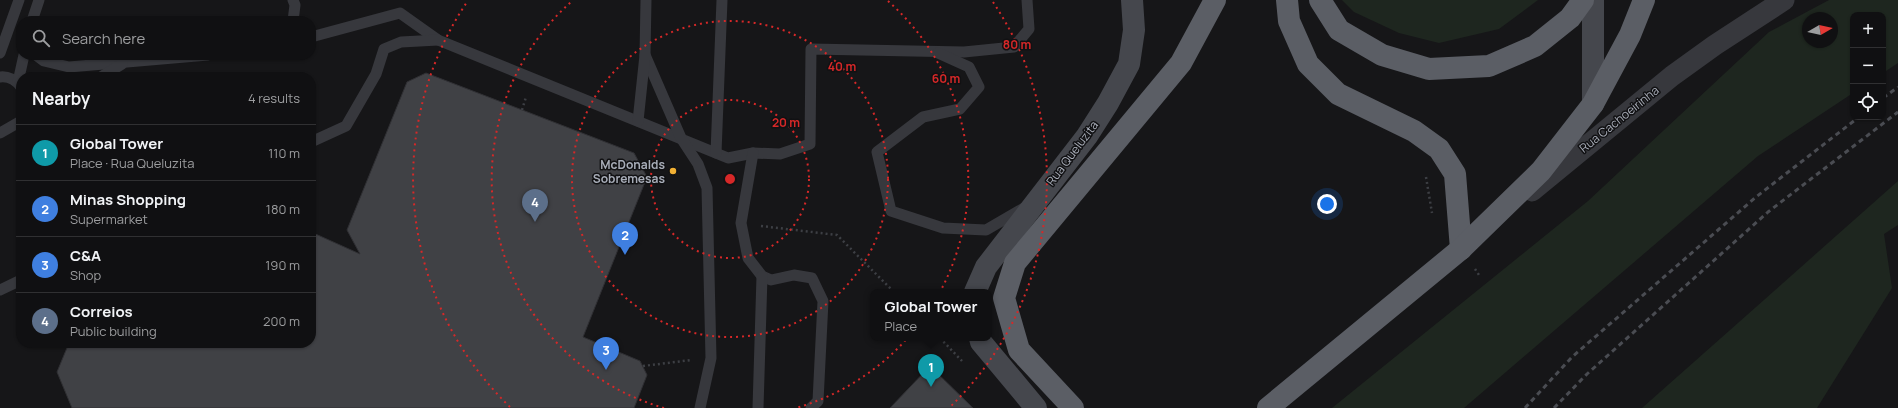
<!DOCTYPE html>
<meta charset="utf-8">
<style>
:root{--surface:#101012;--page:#19191b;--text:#f1f3f6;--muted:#9c9d9f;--line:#303032;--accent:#f2b134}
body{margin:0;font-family:Manrope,sans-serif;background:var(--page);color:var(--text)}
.controls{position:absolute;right:12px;top:12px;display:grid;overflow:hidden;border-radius:8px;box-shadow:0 1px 3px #0004}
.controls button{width:36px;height:36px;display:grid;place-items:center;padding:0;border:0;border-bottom:1px solid var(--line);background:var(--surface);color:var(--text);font:20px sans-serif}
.compass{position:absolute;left:1802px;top:12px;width:36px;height:36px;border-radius:50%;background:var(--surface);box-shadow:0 1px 3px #0004;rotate:81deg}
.you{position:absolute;left:1327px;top:204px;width:14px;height:14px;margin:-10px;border:3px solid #fff;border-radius:50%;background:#1a73e8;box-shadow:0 0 0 6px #1a73e833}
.badge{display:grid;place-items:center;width:26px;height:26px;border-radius:50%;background:var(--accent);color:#fff;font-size:13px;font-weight:700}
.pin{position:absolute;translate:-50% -33px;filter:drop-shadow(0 1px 2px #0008)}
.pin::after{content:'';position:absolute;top:21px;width:14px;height:12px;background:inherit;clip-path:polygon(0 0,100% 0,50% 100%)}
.popup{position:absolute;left:870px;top:289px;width:122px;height:52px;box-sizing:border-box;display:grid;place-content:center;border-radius:8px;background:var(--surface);filter:drop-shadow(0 1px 3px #0005);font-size:13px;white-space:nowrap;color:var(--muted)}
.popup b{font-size:15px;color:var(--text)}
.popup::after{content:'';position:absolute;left:50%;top:100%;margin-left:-8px;border:8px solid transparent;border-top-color:var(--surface)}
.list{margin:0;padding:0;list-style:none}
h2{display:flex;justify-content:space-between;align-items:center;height:52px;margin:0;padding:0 16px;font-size:17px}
h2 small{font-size:13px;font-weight:400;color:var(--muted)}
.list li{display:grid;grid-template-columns:26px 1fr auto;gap:12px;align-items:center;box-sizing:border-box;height:56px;padding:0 16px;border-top:1px solid var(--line)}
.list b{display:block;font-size:15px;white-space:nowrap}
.list p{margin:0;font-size:13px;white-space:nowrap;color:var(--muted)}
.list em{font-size:13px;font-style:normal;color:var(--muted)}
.icon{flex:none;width:22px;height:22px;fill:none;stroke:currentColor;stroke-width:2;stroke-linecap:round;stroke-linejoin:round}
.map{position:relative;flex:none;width:1898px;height:408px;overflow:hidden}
.search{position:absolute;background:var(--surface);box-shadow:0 1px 3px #0004;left:16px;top:16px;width:300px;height:44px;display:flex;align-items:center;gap:10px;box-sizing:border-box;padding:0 14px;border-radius:16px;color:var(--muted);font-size:15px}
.panel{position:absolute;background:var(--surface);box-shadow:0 1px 3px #0004;left:16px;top:72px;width:300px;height:276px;border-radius:16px}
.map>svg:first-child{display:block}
.green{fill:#1e261f;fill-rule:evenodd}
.building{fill:#404145;stroke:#303034}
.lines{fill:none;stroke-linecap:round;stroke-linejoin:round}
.path{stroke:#3d3f44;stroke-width:2.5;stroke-dasharray:2 3;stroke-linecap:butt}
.service{stroke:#37383d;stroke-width:11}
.minor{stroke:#37383d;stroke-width:21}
.secondary{stroke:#45474d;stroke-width:22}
.trunk{stroke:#5b5e65;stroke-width:22}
.rail{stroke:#4a4c52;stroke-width:3;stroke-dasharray:5 4;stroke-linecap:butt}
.ring{fill:none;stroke:#d62828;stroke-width:2;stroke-dasharray:2 4}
.poi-dot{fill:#f2b134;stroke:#111113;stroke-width:1.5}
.labels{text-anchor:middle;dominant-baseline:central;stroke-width:3;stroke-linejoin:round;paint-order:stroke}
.street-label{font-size:12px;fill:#a8adb8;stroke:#111113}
.poi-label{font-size:12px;font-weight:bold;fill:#a8adb8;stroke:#111113;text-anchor:end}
.centre{fill:#d62828;stroke:#111113;stroke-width:2}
.ring-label{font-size:12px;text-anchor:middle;font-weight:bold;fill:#d62828;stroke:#111113;stroke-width:3;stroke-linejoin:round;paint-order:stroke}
</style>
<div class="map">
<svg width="1898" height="408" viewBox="0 0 1898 408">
<rect width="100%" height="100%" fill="#161618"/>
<g class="green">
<polygon points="1342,0 1538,0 1499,29 1439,43 1399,33 1354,12"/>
<path d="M 1829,0 L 1898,0 L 1898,63 L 1883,73 L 1883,15 L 1853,15 L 1853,93 L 1758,156 L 1464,408 L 1332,408 L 1588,201 L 1769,32 ZM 1808,18 L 1832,18 L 1832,42 L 1808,42 Z"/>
<polygon points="1898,181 1898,225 1884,234 1892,288 1817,408 1642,408"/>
</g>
<g class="building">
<polygon points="426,73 634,153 647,177 583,337 640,361 647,375 634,408 72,408 57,372 69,343 311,343 311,232 360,254 347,230 407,82"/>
<polygon points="930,366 973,408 890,408"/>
</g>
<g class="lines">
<g class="path">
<polyline points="522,110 526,97"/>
<polyline points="1426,177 1432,213"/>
<polyline points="761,226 837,235 894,292"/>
<polyline points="1475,269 1479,275"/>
<polyline points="940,338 962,361"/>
<polyline points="643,366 691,360"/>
</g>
<g class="service">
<polyline points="32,21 39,0"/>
<polyline points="293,21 295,5 293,0"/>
<polyline points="311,37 400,13 438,40 728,158 753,153 780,154 810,144 811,49 964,52 1014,47 1029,29 1027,0"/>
<polyline points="0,53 19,0"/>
<polyline points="938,53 969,67 979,87 960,109 923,117 877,152 891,211 943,228 986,230 1024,208"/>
<polyline points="36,55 44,61 69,67 208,55"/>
<polyline points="645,55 681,138 698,164 707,188 711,358 700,408"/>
<path d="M 0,77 C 8,76 16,80 21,87"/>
<polyline points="101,77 122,64"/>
<polyline points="18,82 24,55"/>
<polyline points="638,121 645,55 646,0"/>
<polyline points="0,133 21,121"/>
<polyline points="311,142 346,126 376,74 384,49 401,42 438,40"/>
<polyline points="716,153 722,0"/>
<polyline points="753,153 741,223 748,258 762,276 771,280 794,275 812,278 823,301 818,401 811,408"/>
<polyline points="0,290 21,280"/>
<polyline points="758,408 762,276"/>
</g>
<polyline class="minor" points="1532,191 1672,76 1715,45 1784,0"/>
<g class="secondary">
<polyline points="1593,0 1593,104"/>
<polyline points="975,292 986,267 1087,136 1108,103 1129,64 1134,30 1132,0"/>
<polyline points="980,338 981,342 1036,408"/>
</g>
<g class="trunk">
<polyline points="1287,0 1289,21 1308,64 1338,94 1414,131 1439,149 1455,174 1461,249"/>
<polyline points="1320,0 1339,30 1382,55 1429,69 1489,66 1535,46 1570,18 1583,0"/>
<polyline points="1073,408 1019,350 1004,298 1015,263 1181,63 1215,0"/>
<polyline points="1268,408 1461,249 1541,171 1593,104 1630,35 1644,0"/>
</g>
<g class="rail">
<polyline points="1883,98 1898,87"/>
<polyline points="1525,408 1572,357 1756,197 1859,117"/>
<polyline points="1554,408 1587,374 1768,212 1898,112"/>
</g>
</g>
<g class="ring">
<circle cx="730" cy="179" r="79"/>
<circle cx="730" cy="179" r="158"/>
<path d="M664 408A238 238 0 0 1 572 1M888 1A238 238 0 0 1 796 408"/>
<path d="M510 407A317 317 0 0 1 467 2M993 2A317 317 0 0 1 950 407"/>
</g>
<circle class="poi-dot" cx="673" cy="171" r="4"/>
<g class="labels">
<g class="street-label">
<text transform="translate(1619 119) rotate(-39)">Rua Cachoeirinha</text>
<text transform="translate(1072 153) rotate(-53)">Rua Queluzita</text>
</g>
<g class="poi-label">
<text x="665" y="164">McDonalds<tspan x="665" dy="14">Sobremesas</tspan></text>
</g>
</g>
<circle cx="730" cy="179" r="6" class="centre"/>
<g class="ring-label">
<text x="1017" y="49">80 m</text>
<text x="842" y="71">40 m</text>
<text x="946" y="83">60 m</text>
<text x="786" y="127">20 m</text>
</g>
</svg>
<div class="controls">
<button>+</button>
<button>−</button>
<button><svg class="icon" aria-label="locate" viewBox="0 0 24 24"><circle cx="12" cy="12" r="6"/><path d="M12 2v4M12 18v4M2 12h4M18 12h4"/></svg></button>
</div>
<svg class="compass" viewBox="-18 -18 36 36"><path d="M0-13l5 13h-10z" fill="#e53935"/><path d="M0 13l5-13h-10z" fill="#9c9d9f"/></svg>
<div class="you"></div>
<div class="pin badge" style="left:931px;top:387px;background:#0f9aa8">1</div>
<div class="popup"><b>Global Tower</b>Place</div>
<div class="pin badge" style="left:625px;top:255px;background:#3f7fe0">2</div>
<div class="pin badge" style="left:606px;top:370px;background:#3f7fe0">3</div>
<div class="pin badge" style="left:535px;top:222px;background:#5c6f8a">4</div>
<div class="search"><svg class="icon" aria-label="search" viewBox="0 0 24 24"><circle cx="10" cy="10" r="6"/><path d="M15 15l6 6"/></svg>Search here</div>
<section class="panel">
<h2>Nearby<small>4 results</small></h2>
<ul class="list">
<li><span class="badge" style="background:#0f9aa8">1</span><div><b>Global Tower</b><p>Place · Rua Queluzita</p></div><em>110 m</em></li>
<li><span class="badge" style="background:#3f7fe0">2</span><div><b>Minas Shopping</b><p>Supermarket</p></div><em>180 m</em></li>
<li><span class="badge" style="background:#3f7fe0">3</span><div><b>C&amp;A</b><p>Shop</p></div><em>190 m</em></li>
<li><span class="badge" style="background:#5c6f8a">4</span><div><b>Correios</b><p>Public building</p></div><em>200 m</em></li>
</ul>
</section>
</div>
